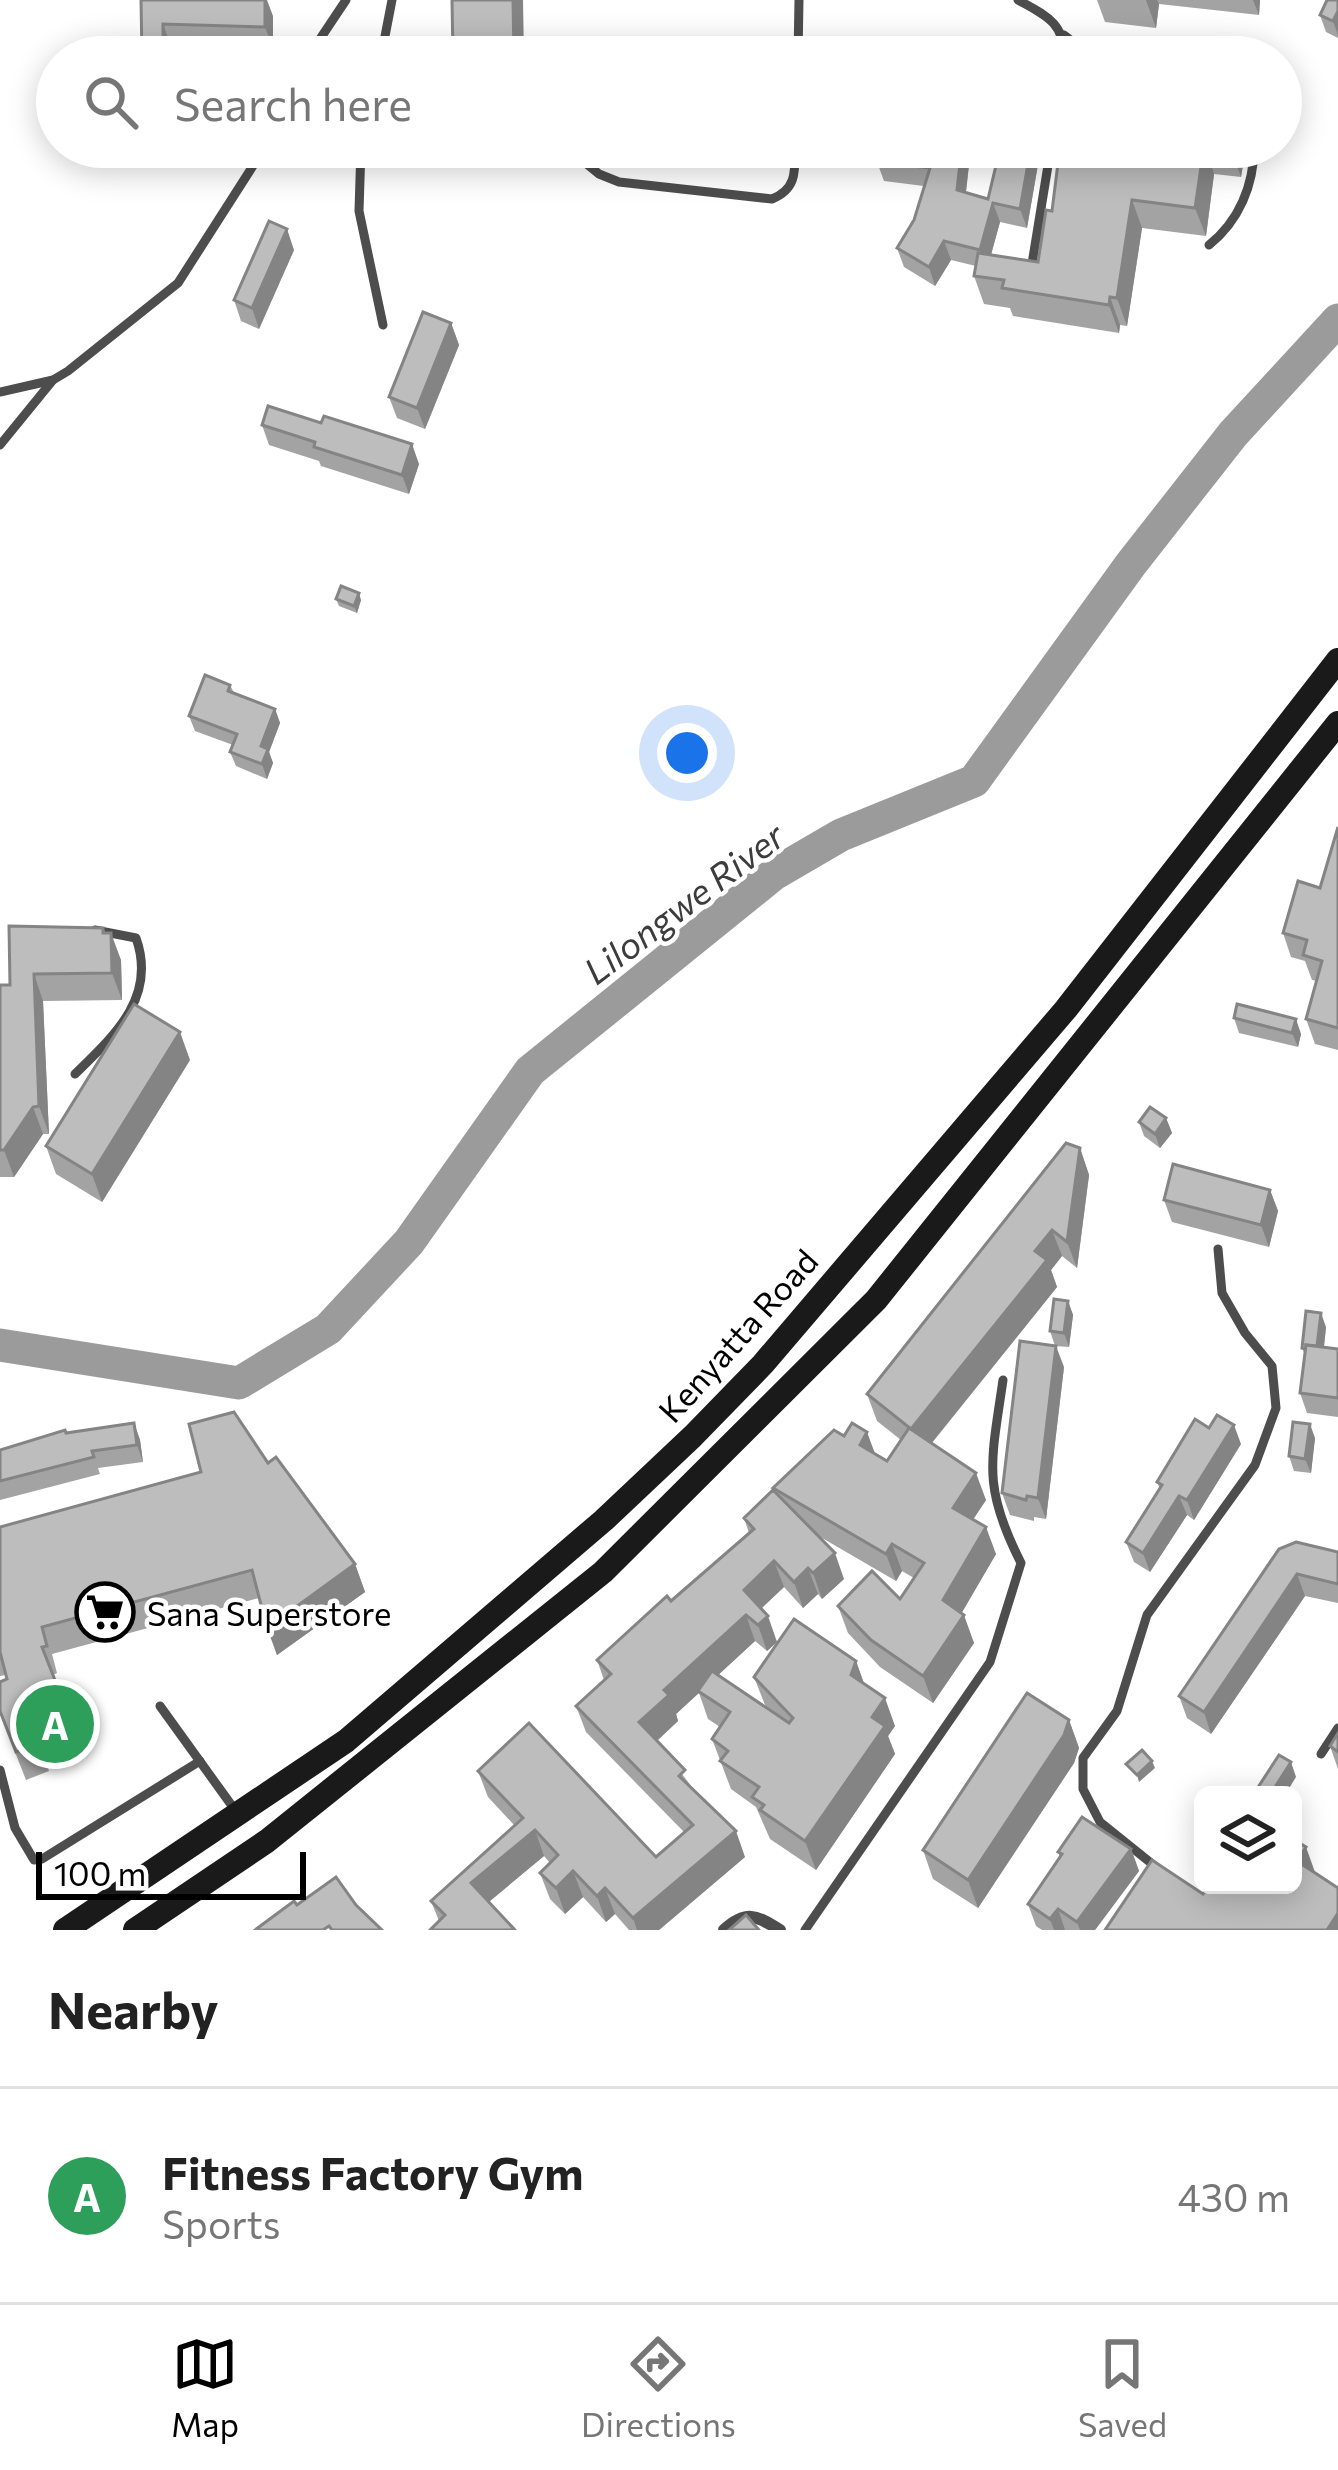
<!DOCTYPE html>
<style>
:root{--surface:#fff;--page:#f6f6f6;--text:#222;--muted:#767676;--line:#e0e0e0;--accent:#000}
body{margin:0;font-family:Commissioner,sans-serif;background:var(--page);color:var(--text)}
.controls{position:absolute;right:36px;bottom:36px;display:grid;overflow:hidden;border-radius:18px;box-shadow:0 6px 30px #0003}
.controls button{width:108px;height:108px;display:grid;place-items:center;padding:0;border:0;border-bottom:3px solid var(--line);background:var(--surface);color:var(--text);font:60px sans-serif}
.scale{position:absolute;left:36px;bottom:30px;width:270px;box-sizing:border-box;padding-left:12px;border:6px solid #000;border-top:0;font-size:33px;line-height:42px;white-space:nowrap;color:#000;-webkit-text-stroke:9px #fff;paint-order:stroke}
.you{position:absolute;left:687px;top:753px;width:42px;height:42px;margin:-30px;border:9px solid #fff;border-radius:50%;background:#1a73e8;box-shadow:0 0 0 18px #1a73e833}
.badge{display:grid;place-items:center;width:78px;height:78px;border-radius:50%;background:var(--accent);color:#fff;font-size:39px;font-weight:700}
.pin{position:absolute;translate:-50% -50%;border:6px solid #fff;box-shadow:0 3px 12px #0006}
.list{margin:0;padding:0;list-style:none}
h2{display:flex;justify-content:space-between;align-items:center;height:156px;margin:0;padding:0 48px;font-size:51px}
h2 small{font-size:39px;font-weight:400;color:var(--muted)}
.list li{display:grid;grid-template-columns:78px 1fr auto;gap:36px;align-items:center;box-sizing:border-box;height:216px;padding:0 48px;border-top:3px solid var(--line)}
.list b{display:block;font-size:45px;white-space:nowrap}
.list p{margin:0;font-size:39px;white-space:nowrap;color:var(--muted)}
.list em{font-size:39px;font-style:normal;color:var(--muted)}
.icon{flex:none;width:66px;height:66px;fill:none;stroke:currentColor;stroke-width:2;stroke-linecap:round;stroke-linejoin:round}
.map{position:relative;flex:none;width:1338px;height:1930px;overflow:hidden}
.search{position:absolute;background:var(--surface);box-shadow:0 6px 30px #0003;left:36px;right:36px;top:36px;height:132px;display:flex;align-items:center;gap:30px;box-sizing:border-box;padding:0 42px;border-radius:66px;color:var(--muted);font-size:45px}
.sheet{height:372px;background:var(--surface)}
nav{display:flex;justify-content:space-around;align-items:center;box-sizing:border-box;height:168px;border-top:3px solid var(--line);background:var(--surface);font-size:33px;color:var(--muted)}
nav a{display:grid;justify-items:center;gap:6px}
nav .on{color:var(--accent)}
.map>svg:first-child{display:block}
.lines{fill:none;stroke-linecap:round;stroke-linejoin:round}
.river{stroke:#9b9b9b;stroke-width:33}
.lane{stroke:#4d4d4d;stroke-width:9}
.street{stroke:#4d4d4d;stroke-width:12}
.secondary{stroke:#1a1a1a;stroke-width:24}
.wall{fill:#a3a3a3}
.shaded-wall{fill:#848484}
.building{fill:#bdbdbd;stroke:#848484;stroke-width:3}
.labels{text-anchor:middle;dominant-baseline:central;stroke-width:9;stroke-linejoin:round;paint-order:stroke}
.street-label{font-size:33px;fill:#000;stroke:#fff}
.poi-label{font-size:33px;fill:#000;stroke:#fff;text-anchor:start}
.water-label{font-size:36px;font-style:italic;fill:#3c3c3c;stroke:#fff}
</style>
<div class="map">
<svg width="1338" height="1930" viewBox="0 0 1338 1930">
<rect width="100%" height="100%" fill="#fff"/>
<g class="lines">
<polyline class="river" points="0,1345 239,1383 328,1329 409,1242 530,1071 774,874 841,835 974,781 1131,564 1233,434 1338,320"/>
<g class="lane">
<path d="M 1018,0 C 1045,15 1065,23 1064,57"/>
<polyline points="1064,35 1093,57"/>
<polyline points="308,57 346,0"/>
<polyline points="381,57 392,0"/>
<polyline points="798,57 799,0"/>
<polyline points="361,147 359,211 383,325"/>
<path d="M 566,147 L 599,174 L 619,182 L 772,199 C 797,189 795,171 795,147"/>
<path d="M 1209,245 C 1239,221 1254,185 1254,147"/>
<polyline points="1031,270 1051,147"/>
<polyline points="0,392 53,380 68,371 178,283 265,147"/>
<polyline points="0,445 53,380"/>
<path d="M 75,1074 C 115,1035 157,997 136,938 L 95,930"/>
<polyline points="160,1706 235,1810"/>
<polyline points="1321,1754 1338,1728"/>
<polyline points="0,1770 15,1828 34,1860 42,1859 200,1761"/>
<polyline points="1156,1867 1100,1822 1083,1789 1083,1758 1117,1711 1147,1615 1255,1465 1276,1408 1272,1366 1245,1333 1222,1293 1218,1249"/>
<path d="M 805,1930 L 990,1662 L 1021,1563 C 982,1486 991,1463 1003,1380"/>
</g>
<path class="street" d="M 724,1930 C 746,1910 756,1915 780,1930"/>
<g class="secondary">
<polyline points="65,1930 346,1741 604,1520 693,1436 763,1364 1066,1009 1338,660"/>
<polyline points="135,1930 267,1841 603,1572 876,1300 1338,723"/>
</g>
</g>
<g class="wall">
<polygon points="141,0 273,16 273,48 171,46 171,57 142,57"/>
<polygon points="1097,0 1260,0 1259,15 1159,4 1156,28 1105,22"/>
<polygon points="1338,0 1338,38 1326,32 1320,15"/>
<polygon points="971,147 966,192 988,199 1004,147 1041,147 1027,228 1000,222 991,255 1038,262 1052,211 1060,147 1246,147 1241,177 1214,174 1206,236 1142,228 1127,326 1120,325 1119,333 1013,316 1010,308 984,304 974,276 976,266 951,260 935,286 904,267 897,248 914,220 924,186 884,181 877,162"/>
<polygon points="294,250 259,329 241,321 234,300"/>
<polygon points="451,323 459,345 425,429 397,418 389,397"/>
<polygon points="262,425 419,464 409,494 321,466 319,461 269,445"/>
<polygon points="336,599 361,600 357,613 339,606"/>
<polygon points="230,685 234,693 275,709 280,723 269,752 273,763 267,779 236,766 230,752 233,745 195,731 189,716"/>
<polygon points="1338,827 1338,1050 1315,1044 1306,1019 1317,981 1312,980 1305,961 1291,957 1283,933 1320,888"/>
<polygon points="103,928 121,960 122,1000 43,1001 49,1134 43,1134 14,1177 0,1177 0,985 10,985"/>
<polygon points="1234,1018 1301,1034 1298,1047 1239,1033"/>
<polygon points="190,1060 102,1202 56,1174 46,1146"/>
<polygon points="1166,1118 1172,1133 1160,1148 1144,1136 1139,1122"/>
<polygon points="1080,1148 1089,1175 1077,1268 1062,1256 1051,1270 1057,1287 932,1443 986,1500 973,1519 996,1554 961,1613 974,1643 933,1703 880,1667 848,1633 838,1606 900,1599 914,1578 902,1571 896,1581 817,1535 844,1579 822,1599 818,1594 803,1608 784,1587 761,1609 777,1642 767,1651 755,1641 718,1675 769,1709 765,1705 754,1677 856,1661 864,1684 895,1726 888,1736 895,1754 816,1870 770,1839 756,1807 731,1789 712,1739 720,1727 708,1719 699,1693 676,1714 678,1721 657,1741 745,1857 659,1930 629,1930 615,1914 606,1922 583,1897 565,1914 550,1899 540,1873 550,1863 544,1856 489,1902 439,1921 431,1901 515,1826 488,1797 478,1771 656,1857 684,1832 586,1732 576,1706 604,1680 597,1660 671,1601 749,1533 744,1518 773,1488 876,1454 887,1461 901,1440 877,1421 867,1394"/>
<polygon points="1270,1190 1278,1211 1269,1247 1172,1222 1164,1200"/>
<polygon points="1068,1301 1073,1315 1069,1347 1055,1346 1050,1331"/>
<polygon points="1326,1327 1324,1347 1338,1349 1338,1417 1307,1413 1300,1393 1305,1355 1302,1348"/>
<polygon points="1064,1367 1046,1519 1034,1517 1034,1521 1010,1515 1002,1493"/>
<polygon points="134,1423 140,1440 143,1462 98,1468 100,1474 0,1500 0,1450 66,1433"/>
<polygon points="1315,1438 1311,1473 1294,1471 1289,1456"/>
<polygon points="1241,1444 1194,1520 1187,1515 1150,1572 1134,1562 1126,1542 1160,1489 1157,1482"/>
<polygon points="268,1463 355,1564 365,1592 277,1655 259,1598 52,1654 57,1673 53,1675 62,1698 69,1695 88,1746 46,1762 49,1771 26,1780 0,1714 0,1682 7,1679 6,1675 0,1676 0,1527"/>
<polygon points="1279,1549 1338,1552 1338,1603 1305,1596 1211,1734 1187,1718 1179,1696"/>
<polygon points="1069,1720 1079,1748 1074,1763 978,1908 933,1879 923,1850"/>
<polygon points="1338,1733 1338,1769 1330,1746"/>
<polygon points="1131,1849 1139,1871 1095,1930 1042,1930 1036,1926 1028,1904 1060,1857 1058,1852"/>
</g>
<g class="shaded-wall">
<polygon points="265,0 267,0 273,16 273,48 265,27"/>
<polygon points="513,0 523,0 524,57 514,57"/>
<polygon points="1146,0 1157,0 1159,4 1156,28"/>
<polygon points="1253,0 1260,0 1259,15"/>
<polygon points="1338,11 1338,35 1333,21"/>
<polygon points="163,24 171,46 171,57 163,57"/>
<polygon points="962,147 971,147 964,208 957,190"/>
<polygon points="1031,147 1041,147 1027,228 1020,209"/>
<polygon points="1205,147 1214,174 1206,236 1195,208"/>
<polygon points="1231,147 1246,147 1241,177 1231,149"/>
<polygon points="1132,200 1142,228 1127,326 1117,298"/>
<polygon points="993,203 1000,222 987,269 980,250"/>
<polygon points="287,229 294,250 259,329 252,308"/>
<polygon points="944,241 951,260 935,286 929,267"/>
<polygon points="1110,297 1120,325 1119,333 1109,305"/>
<polygon points="451,323 459,345 425,429 417,408"/>
<polygon points="412,444 419,464 409,494 402,475"/>
<polygon points="359,593 361,600 357,613 354,606"/>
<polygon points="275,709 280,723 269,752 273,763 267,779 262,764 261,746"/>
<polygon points="103,928 111,952 111,933 121,960 122,1000 112,973"/>
<polygon points="34,974 43,1001 49,1134 39,1106"/>
<polygon points="1296,1019 1301,1034 1298,1047 1292,1033"/>
<polygon points="180,1032 190,1060 102,1202 92,1174"/>
<polygon points="33,1107 43,1134 14,1177 4,1150"/>
<polygon points="1166,1118 1172,1133 1160,1148 1155,1134"/>
<polygon points="1080,1148 1089,1175 1077,1268 1067,1242"/>
<polygon points="1270,1190 1278,1211 1269,1247 1261,1225"/>
<polygon points="1052,1230 1062,1256 1051,1270 1057,1287 921,1456 911,1429 1035,1251"/>
<polygon points="1068,1301 1073,1315 1069,1347 1064,1333"/>
<polygon points="1321,1313 1326,1327 1322,1364 1317,1350"/>
<polygon points="1056,1346 1064,1367 1046,1519 1038,1498"/>
<polygon points="134,1423 140,1440 143,1462 137,1445"/>
<polygon points="1310,1424 1315,1438 1311,1473 1305,1459"/>
<polygon points="1234,1425 1241,1444 1194,1520 1187,1500"/>
<polygon points="867,1432 877,1459 860,1445"/>
<polygon points="976,1473 986,1500 963,1535 953,1508"/>
<polygon points="1179,1496 1187,1515 1150,1572 1143,1553"/>
<polygon points="986,1527 996,1554 953,1628 943,1600"/>
<polygon points="892,1544 902,1571 896,1581 886,1554"/>
<polygon points="835,1553 844,1579 822,1599 813,1573"/>
<polygon points="774,1561 784,1587 753,1616 744,1590"/>
<polygon points="355,1564 365,1592 277,1655 267,1628"/>
<polygon points="808,1568 818,1594 803,1608 794,1582"/>
<polygon points="1297,1574 1305,1596 1211,1734 1204,1712"/>
<polygon points="746,1615 755,1641 676,1714 678,1721 649,1748 639,1722 664,1690"/>
<polygon points="964,1615 974,1643 933,1703 923,1676"/>
<polygon points="768,1616 777,1642 767,1651 758,1625"/>
<polygon points="856,1661 866,1689 851,1675"/>
<polygon points="885,1698 895,1726 888,1736 895,1754 816,1870 805,1841 872,1717"/>
<polygon points="1069,1720 1079,1748 1074,1763 978,1908 968,1880"/>
<polygon points="1152,1761 1155,1768 1139,1782 1137,1775"/>
<polygon points="1291,1762 1296,1777 1285,1795 1270,1795"/>
<polygon points="535,1830 544,1856 480,1909 471,1883"/>
<polygon points="736,1831 745,1857 659,1930 637,1930 633,1918"/>
<polygon points="1306,1847 1316,1875 1297,1861"/>
<polygon points="1131,1849 1139,1871 1095,1930 1080,1930 1077,1922"/>
<polygon points="573,1871 583,1897 565,1914 556,1888"/>
<polygon points="605,1888 615,1914 606,1922 597,1896"/>
<polygon points="1058,1909 1065,1930 1054,1930 1050,1919"/>
<polygon points="1338,1913 1338,1930 1327,1930"/>
</g>
<g class="building">
<polygon points="141,0 265,0 265,27 163,24 163,57 142,57"/>
<polygon points="452,0 513,0 514,57 453,57"/>
<polygon points="1327,0 1338,0 1338,11 1333,21 1320,15"/>
<polygon points="879,147 962,147 957,190 988,199 998,157 1002,158 1004,147 1031,147 1020,209 993,203 980,250 944,241 929,267 897,248 914,220 930,168 877,162"/>
<polygon points="1060,147 1204,147 1195,208 1132,200 1117,298 1110,297 1109,305 1002,288 1004,280 974,276 978,253 1038,262 1046,210 1052,211"/>
<polygon points="269,221 287,229 252,308 234,300"/>
<polygon points="423,312 451,323 417,408 389,397"/>
<polygon points="268,406 321,423 324,416 412,444 402,475 314,447 315,442 262,425"/>
<polygon points="341,586 359,593 354,606 336,599"/>
<polygon points="205,675 230,685 228,691 275,709 261,746 268,749 262,764 230,752 237,734 189,716"/>
<polygon points="1338,827 1338,1028 1306,1019 1322,961 1303,955 1307,940 1283,933 1298,881 1320,888"/>
<polygon points="9,926 103,928 103,933 111,933 112,973 34,974 39,1106 33,1107 4,1150 0,1150 0,985 10,985"/>
<polygon points="134,1004 180,1032 92,1174 46,1146"/>
<polygon points="1237,1004 1296,1019 1292,1033 1234,1018"/>
<polygon points="1150,1107 1166,1118 1155,1134 1139,1122"/>
<polygon points="1066,1143 1080,1148 1067,1242 1052,1230 1035,1251 1047,1260 911,1429 867,1394"/>
<polygon points="1173,1164 1270,1190 1261,1225 1164,1200"/>
<polygon points="1054,1299 1068,1301 1064,1333 1050,1331"/>
<polygon points="1306,1311 1321,1313 1317,1346 1306,1345 1306,1349 1302,1348"/>
<polygon points="1020,1341 1056,1346 1038,1498 1027,1496 1026,1500 1002,1493"/>
<polygon points="1306,1345 1338,1349 1338,1398 1300,1393"/>
<polygon points="234,1412 268,1463 276,1457 355,1564 267,1628 252,1570 42,1627 47,1646 42,1647 62,1698 69,1695 78,1718 36,1735 39,1743 16,1752 0,1711 0,1682 7,1679 0,1652 0,1527 201,1472 189,1424"/>
<polygon points="1217,1415 1234,1425 1187,1500 1179,1496 1143,1553 1126,1542 1162,1485 1157,1482 1195,1419 1209,1428"/>
<polygon points="1293,1422 1310,1424 1305,1459 1289,1456"/>
<polygon points="134,1423 137,1445 92,1451 94,1457 0,1481 0,1450 65,1430 66,1433"/>
<polygon points="852,1423 867,1432 860,1445 887,1461 909,1428 976,1473 953,1508 986,1527 943,1600 964,1615 923,1676 871,1640 838,1606 872,1571 900,1599 924,1563 892,1544 886,1554 773,1488 834,1430 844,1436"/>
<polygon points="773,1490 835,1553 813,1573 808,1568 794,1582 774,1561 744,1590 768,1616 758,1625 746,1615 664,1690 669,1695 639,1722 685,1770 679,1776 736,1831 633,1918 605,1888 597,1896 573,1871 556,1888 540,1873 558,1855 535,1830 471,1883 515,1930 430,1930 445,1915 431,1901 523,1818 478,1771 529,1723 656,1857 693,1825 576,1706 611,1674 597,1660 667,1596 671,1601 754,1529 744,1518"/>
<polygon points="1296,1542 1338,1552 1338,1584 1297,1574 1204,1712 1179,1696 1279,1549"/>
<polygon points="794,1619 856,1661 851,1675 885,1698 872,1717 885,1726 805,1841 760,1810 764,1805 752,1797 759,1787 720,1761 728,1751 712,1739 730,1712 698,1691 712,1671 789,1723 793,1718 754,1677"/>
<polygon points="1027,1693 1069,1720 1064,1735 968,1880 923,1850"/>
<polygon points="1338,1733 1338,1752 1330,1746"/>
<polygon points="1142,1750 1152,1761 1137,1775 1126,1764"/>
<polygon points="1279,1755 1291,1762 1270,1795 1253,1795"/>
<polygon points="1082,1817 1131,1849 1077,1922 1058,1909 1050,1919 1028,1904 1062,1854 1058,1852"/>
<polygon points="1293,1839 1306,1847 1297,1861 1338,1888 1338,1913 1327,1930 1105,1930 1152,1860 1203,1894 1209,1885 1293,1885"/>
<polygon points="336,1877 356,1905 382,1930 332,1930 329,1926 323,1930 255,1930 294,1901 297,1905"/>
<polygon points="746,1915 759,1930 729,1930"/>
</g>
<defs>
<g id="supermarket-ring" transform="scale(3)"><circle r="9.5" fill="#fff" stroke="#000" stroke-width="1.5"/><path d="M-6-5.5h2.5l.6 2H6L4.5 2H-2.5L-4.4-4H-6ZM-1.5 3.2a1.3 1.3 0 1 0 .1 0ZM3 3.2a1.3 1.3 0 1 0 .1 0Z" fill="#000"/></g>
</defs>
<g fill-rule="evenodd">
<use href="#supermarket-ring" x="105" y="1612"/>
</g>
<g class="labels">
<g class="street-label">
<text transform="translate(737 1335) rotate(-48)">Kenyatta Road</text>
</g>
<g class="poi-label">
<text x="147" y="1612">Sana Superstore</text>
</g>
<g class="water-label">
<text transform="translate(683 902) rotate(-37)">Lilongwe River</text>
</g>
</g>
</svg>
<div class="controls">
<button><svg class="icon" aria-label="layers" viewBox="0 0 24 24"><path d="M12 4l9 5-9 5-9-5zM3 14l9 5 9-5"/></svg></button>
</div>
<div class="scale">100 m</div>
<div class="you"></div>
<div class="pin badge" style="left:55px;top:1724px;background:#2e9e5b">A</div>
<div class="search"><svg class="icon" aria-label="search" viewBox="0 0 24 24"><circle cx="10" cy="10" r="6"/><path d="M15 15l6 6"/></svg>Search here</div>
</div>
<section class="sheet">
<h2>Nearby<small></small></h2>
<ul class="list">
<li><span class="badge" style="background:#2e9e5b">A</span><div><b>Fitness Factory Gym</b><p>Sports</p></div><em>430 m</em></li>
</ul>
</section>
<nav>
<a class="on"><svg class="icon" aria-label="map" viewBox="0 0 24 24"><path d="M3 6l6-2 6 2 6-2v14l-6 2-6-2-6 2zM9 4v14M15 6v14"/></svg>Map</a>
<a><svg class="icon" aria-label="directions" viewBox="0 0 24 24"><path d="M12 3l9 9-9 9-9-9zM9 14v-3h6M13 9l2 2-2 2"/></svg>Directions</a>
<a><svg class="icon" aria-label="saved" viewBox="0 0 24 24"><path d="M7 4h10v16l-5-4-5 4z"/></svg>Saved</a>
</nav>
